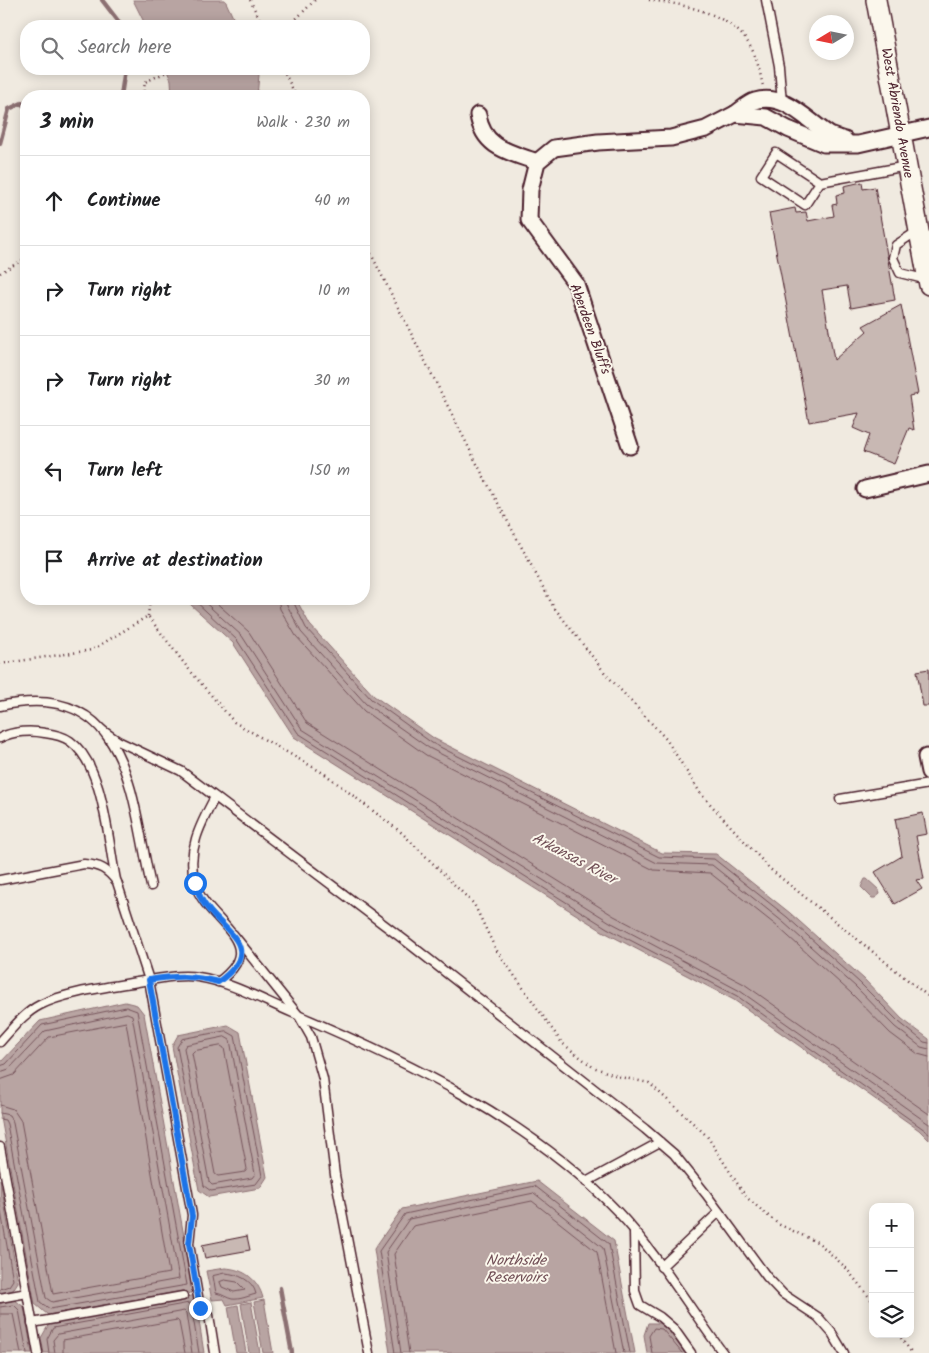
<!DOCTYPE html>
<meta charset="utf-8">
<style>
:root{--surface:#fff;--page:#f2f2f2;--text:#202124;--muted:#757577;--line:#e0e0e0}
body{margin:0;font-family:Kalam,sans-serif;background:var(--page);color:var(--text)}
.controls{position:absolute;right:15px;bottom:15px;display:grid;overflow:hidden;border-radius:10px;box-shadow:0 2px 12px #0003}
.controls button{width:45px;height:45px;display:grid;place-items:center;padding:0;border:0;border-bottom:1px solid var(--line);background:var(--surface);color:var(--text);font:25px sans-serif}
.compass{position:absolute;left:809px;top:15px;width:45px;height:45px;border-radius:50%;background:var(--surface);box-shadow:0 2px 12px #0003;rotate:260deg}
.stop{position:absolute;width:15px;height:15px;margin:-11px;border:4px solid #1a73e8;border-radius:50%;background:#fff}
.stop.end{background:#1a73e8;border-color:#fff;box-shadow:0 1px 5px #0008}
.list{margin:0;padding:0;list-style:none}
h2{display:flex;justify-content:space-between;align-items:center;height:65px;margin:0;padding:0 20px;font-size:21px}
h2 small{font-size:16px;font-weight:400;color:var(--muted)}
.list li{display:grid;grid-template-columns:32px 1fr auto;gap:15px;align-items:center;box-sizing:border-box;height:90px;padding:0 20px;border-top:1px solid var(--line)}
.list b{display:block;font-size:19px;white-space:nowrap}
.list em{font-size:16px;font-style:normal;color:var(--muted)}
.icon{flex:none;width:28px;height:28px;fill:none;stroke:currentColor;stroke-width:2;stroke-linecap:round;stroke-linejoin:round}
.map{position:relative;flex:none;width:929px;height:1353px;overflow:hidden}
.search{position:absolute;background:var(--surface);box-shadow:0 2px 12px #0003;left:20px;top:20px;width:350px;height:55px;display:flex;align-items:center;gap:12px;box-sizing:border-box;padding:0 18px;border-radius:20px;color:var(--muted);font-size:19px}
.panel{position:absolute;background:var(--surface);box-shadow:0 2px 12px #0003;left:20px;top:90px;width:350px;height:515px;border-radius:20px}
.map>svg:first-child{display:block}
.water{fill:#b8a4a2;stroke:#8c6f72}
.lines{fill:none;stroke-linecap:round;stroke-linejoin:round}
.shore{stroke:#76545b;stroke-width:1}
.stream{stroke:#8c6f72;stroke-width:4.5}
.building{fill:#c8b8b3;stroke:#4a1f2b}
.service-casing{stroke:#4a1f2b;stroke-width:11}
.minor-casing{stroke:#4a1f2b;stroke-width:19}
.tertiary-casing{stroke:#4a1f2b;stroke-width:22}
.path{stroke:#4a1f2b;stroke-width:2.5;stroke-dasharray:1 4;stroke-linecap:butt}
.service{stroke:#fbf7ec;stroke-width:8}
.minor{stroke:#fbf7ec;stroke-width:15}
.tertiary{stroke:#fbf7ec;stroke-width:19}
.route{stroke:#1a73e8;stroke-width:6}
.labels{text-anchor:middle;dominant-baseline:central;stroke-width:4;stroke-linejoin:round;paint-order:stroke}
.street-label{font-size:14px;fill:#4a1f2b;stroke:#fbf7ec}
.water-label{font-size:15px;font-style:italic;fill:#704e55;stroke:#fbf7ec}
</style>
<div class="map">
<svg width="929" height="1353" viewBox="0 0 929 1353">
<rect width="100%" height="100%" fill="#f0eae0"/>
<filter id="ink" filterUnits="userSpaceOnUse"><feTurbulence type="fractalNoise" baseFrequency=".02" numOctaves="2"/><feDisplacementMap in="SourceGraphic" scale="10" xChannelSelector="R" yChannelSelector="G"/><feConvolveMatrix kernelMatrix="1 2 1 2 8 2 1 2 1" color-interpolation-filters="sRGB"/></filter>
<g filter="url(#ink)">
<g class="water">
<polygon points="133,0 225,0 237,26 146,26"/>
<polygon points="166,69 257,69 259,75 257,96 172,96 171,80"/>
<polygon points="188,599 296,599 310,625 374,696 435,739 662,853 716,854 790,913 864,979 902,1019 929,1039 929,1140 919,1130 734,1000 604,932 294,737 233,643 190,604"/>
<polygon points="865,879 867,879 879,890 880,894 875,898 872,898 861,887"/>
<polygon points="125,1002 137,1005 144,1014 194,1292 187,1294 183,1291 48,1315 35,1304 0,1112 0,1063 40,1021"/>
<polygon points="228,1025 240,1032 267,1177 260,1188 209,1197 199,1190 172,1046 178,1035"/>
<polygon points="0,1179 18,1282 13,1290 0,1294"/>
<polygon points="537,1181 614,1241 635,1353 390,1353 374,1249 402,1209"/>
<path d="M 225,1268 C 244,1269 258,1279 263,1298 L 227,1305 L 224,1299 L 212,1300 L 206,1271 Z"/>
<polygon points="195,1295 204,1353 44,1353 41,1338 49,1324 185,1299 186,1297"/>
<polygon points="15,1300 24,1307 32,1353 0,1353 0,1303"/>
<polygon points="264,1300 273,1353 263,1353 254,1302"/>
<polygon points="251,1302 260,1353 249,1353 241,1304"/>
<polygon points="238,1305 246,1353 236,1353 228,1307"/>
<polygon points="648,1323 664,1323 688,1353 647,1353 644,1335"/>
</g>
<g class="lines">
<g class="shore">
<polyline points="193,599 237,640 298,733 607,928 737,996 929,1133"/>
<polyline points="201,599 242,636 302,729 610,922 740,991 929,1124"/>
<polyline points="212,599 249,632 307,723 614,916 744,984 929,1114"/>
<polyline points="278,599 280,609 296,636 364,711 426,755 654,870 710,873 778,927 851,993 890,1033 918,1054 929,1057"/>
<polyline points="286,599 287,605 301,632 366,704 429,748 657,863 712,865 783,922 856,987 895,1027 921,1047 929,1049"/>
<polyline points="292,599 306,628 371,699 432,743 659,857 714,859 787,917 860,983 899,1022 924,1042 929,1043"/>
<polygon points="226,1031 235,1036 262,1176 256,1184 211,1191 204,1186 177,1047 182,1039"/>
<polygon points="225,1037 230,1040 255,1174 252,1178 212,1185 209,1182 184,1048 186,1045"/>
<polygon points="221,1046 224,1048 247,1169 245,1172 218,1176 215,1174 192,1053 194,1051"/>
<polyline points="0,1066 6,1064 42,1025 126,1007 137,1011 187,1285 50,1309 40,1302 7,1124 5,1120 0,1119"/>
<polyline points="0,1072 9,1069 45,1031 127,1013 132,1015 179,1279 52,1302 46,1298 13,1123 9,1115 0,1113"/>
<polyline points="0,1080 14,1075 49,1037 126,1022 169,1273 53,1294 21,1121 13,1109 0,1105"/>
<polyline points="0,1206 13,1280 9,1286 0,1289"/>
<path d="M 225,1273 C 238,1274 253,1280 256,1294 C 248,1296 240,1300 232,1299 C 227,1298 222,1294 216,1293 L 213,1276 Z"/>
<polygon points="225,1280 237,1282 245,1290 234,1292 222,1287 220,1282"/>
<polyline points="0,1307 14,1305 19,1310 27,1353"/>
<polyline points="0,1314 13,1314 21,1353"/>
<polyline points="49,1353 47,1339 53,1328 189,1303 191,1305 199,1353"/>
<polyline points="55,1353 53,1340 58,1334 184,1311 186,1313 192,1353"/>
<polyline points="63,1353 63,1340 177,1320 179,1322 185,1353"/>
<polyline points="395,1353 379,1251 405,1214 535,1186 609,1244 630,1353"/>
<polyline points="401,1353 386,1252 409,1219 534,1193 603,1248 624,1353"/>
<polyline points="409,1353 394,1254 413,1226 532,1201 597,1252 616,1353"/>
<polyline points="652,1353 649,1336 654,1328 662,1329 682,1353"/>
</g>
<g class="stream">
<polyline points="102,0 122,26"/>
<polyline points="121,96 125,69"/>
<polyline points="0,143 9,109 22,103 26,109"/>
<polyline points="280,1288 292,1353"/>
</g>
</g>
<g class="building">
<polygon points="862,182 863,189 875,187 895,300 851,308 847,286 822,290 834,360 867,331 863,326 901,305 918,394 909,396 914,430 909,428 894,464 863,452 869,435 853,428 859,413 809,422 769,213 795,208 796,213 806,212 808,221 834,216 832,205 837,204 836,195 845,193 844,186"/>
<polygon points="929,669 929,706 923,706 917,671"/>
<polygon points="923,813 927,834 916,836 924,879 916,880 922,889 895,904 875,872 902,856 895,819"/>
<polygon points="247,1236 250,1250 205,1258 202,1245"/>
</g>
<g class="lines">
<g class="service-casing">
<g id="service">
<polyline points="766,0 779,66 782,103"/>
<polyline points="820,182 805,205 761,176 776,153 820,182 907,166"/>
<polyline points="919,230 896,245 893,258 900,273 928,280"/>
<path d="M 0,706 C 130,678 131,797 151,886"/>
<polyline points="102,730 118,741 181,771 407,942 645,1129 674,1154 706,1194 767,1277 783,1294 818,1317 832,1333 844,1353"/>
<path d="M 0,738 C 13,731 31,730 45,733 C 53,734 63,736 70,741 C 104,765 108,842 116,880"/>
<path d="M 215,797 C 200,825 186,851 195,884 C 207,923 272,943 218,982"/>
<polyline points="840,799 929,784"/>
<path d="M 0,880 L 84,864 C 100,865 107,869 117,882 L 149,980 C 117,986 67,991 40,1005 C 24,1013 12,1029 0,1042"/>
<polyline points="233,934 299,1016 311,1037 323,1079 335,1175 369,1353"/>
<polyline points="0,1147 27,1293 0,1298"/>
<polyline points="586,1182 660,1142"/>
<polyline points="634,1232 635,1291 640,1305 660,1317 674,1329 691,1353"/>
<polyline points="661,1267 719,1212"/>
<polyline points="27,1293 38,1353"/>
<polyline points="32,1323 183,1296"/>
<path d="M 215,1353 L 209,1315 L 200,1308 L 189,1244 L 192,1215 L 149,980 C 165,978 181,974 198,977 C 231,982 262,1000 293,1013 C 406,1061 531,1120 617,1211 C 657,1253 688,1306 723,1353"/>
</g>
</g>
<g class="minor-casing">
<g id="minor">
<path d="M 735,114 C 741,110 748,103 755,101 C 783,92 806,119 827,133 C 832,137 839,138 845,140"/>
<path d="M 478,115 C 483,148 509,152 537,162"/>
<polyline points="630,446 576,284 529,220 530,190 537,162 554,148 598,142 671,138 706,129 735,114 766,117 788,129 824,144 858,144 929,128"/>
<polyline points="865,489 929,474"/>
<polyline points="926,757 929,772"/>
</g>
</g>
<g class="tertiary-casing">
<polyline id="tertiary" points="876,0 929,285"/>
</g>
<g class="path">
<polyline points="250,0 263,26"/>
<path d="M 649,0 C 683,4 732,13 750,46 C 757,57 760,73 763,86"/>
<polyline points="258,26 293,22 315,0"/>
<polyline points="283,69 296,96"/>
<polyline points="143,96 145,82 173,69"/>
<polyline points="364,240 476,462 553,606 605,673 666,739 701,794 770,869 929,997"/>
<polyline points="0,273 26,258"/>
<polyline points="148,616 150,599"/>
<polyline points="0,664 92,650 148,616 187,667 234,722 325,774 402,833 474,904 495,948 562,1043 593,1067 620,1077 649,1083 707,1136 746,1197 778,1224 819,1243 846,1268 873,1302"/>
<polyline points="898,1334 912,1353"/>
</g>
<use href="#service" class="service"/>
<use href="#minor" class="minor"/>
<use href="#tertiary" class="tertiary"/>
</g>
</g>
<g class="lines" filter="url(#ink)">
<path class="route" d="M 195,883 C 197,889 199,896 203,902 C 221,932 268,946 218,982 C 193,975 174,976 149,980 L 192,1216 L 189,1244 L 200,1308"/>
</g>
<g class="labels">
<g class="street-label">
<text transform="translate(897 113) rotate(80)">West Abriendo Avenue</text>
<text transform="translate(590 329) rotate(70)">Aberdeen Bluffs</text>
</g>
<g class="water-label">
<text transform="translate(574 859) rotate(28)">Arkansas River</text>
<text x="516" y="1261">Northside<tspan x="516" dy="17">Reservoirs</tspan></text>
</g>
</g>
</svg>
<div class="controls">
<button>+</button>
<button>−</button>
<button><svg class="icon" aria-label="layers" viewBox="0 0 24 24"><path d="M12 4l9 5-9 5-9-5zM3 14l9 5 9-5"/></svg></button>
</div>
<svg class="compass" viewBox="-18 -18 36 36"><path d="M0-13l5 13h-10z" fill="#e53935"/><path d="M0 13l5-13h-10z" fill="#757577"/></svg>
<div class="stop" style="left:195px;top:883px"></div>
<div class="stop end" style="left:200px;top:1308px"></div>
<div class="search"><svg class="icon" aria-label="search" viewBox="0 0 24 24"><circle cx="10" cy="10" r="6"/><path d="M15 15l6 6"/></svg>Search here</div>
<section class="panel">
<h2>3 min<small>Walk · 230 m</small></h2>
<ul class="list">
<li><svg class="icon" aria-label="ahead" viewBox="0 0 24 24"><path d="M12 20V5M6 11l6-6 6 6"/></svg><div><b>Continue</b></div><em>40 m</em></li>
<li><svg class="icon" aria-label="right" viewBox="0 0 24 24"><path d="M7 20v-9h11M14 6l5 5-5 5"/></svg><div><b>Turn right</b></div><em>10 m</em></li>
<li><svg class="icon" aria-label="right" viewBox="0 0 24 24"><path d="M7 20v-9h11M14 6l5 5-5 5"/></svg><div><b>Turn right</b></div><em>30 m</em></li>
<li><svg class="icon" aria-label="left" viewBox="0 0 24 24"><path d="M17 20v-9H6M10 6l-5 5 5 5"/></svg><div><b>Turn left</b></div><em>150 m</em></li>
<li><svg class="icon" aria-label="arrive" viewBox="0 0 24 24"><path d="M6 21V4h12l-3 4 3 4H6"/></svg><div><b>Arrive at destination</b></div></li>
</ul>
</section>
</div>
